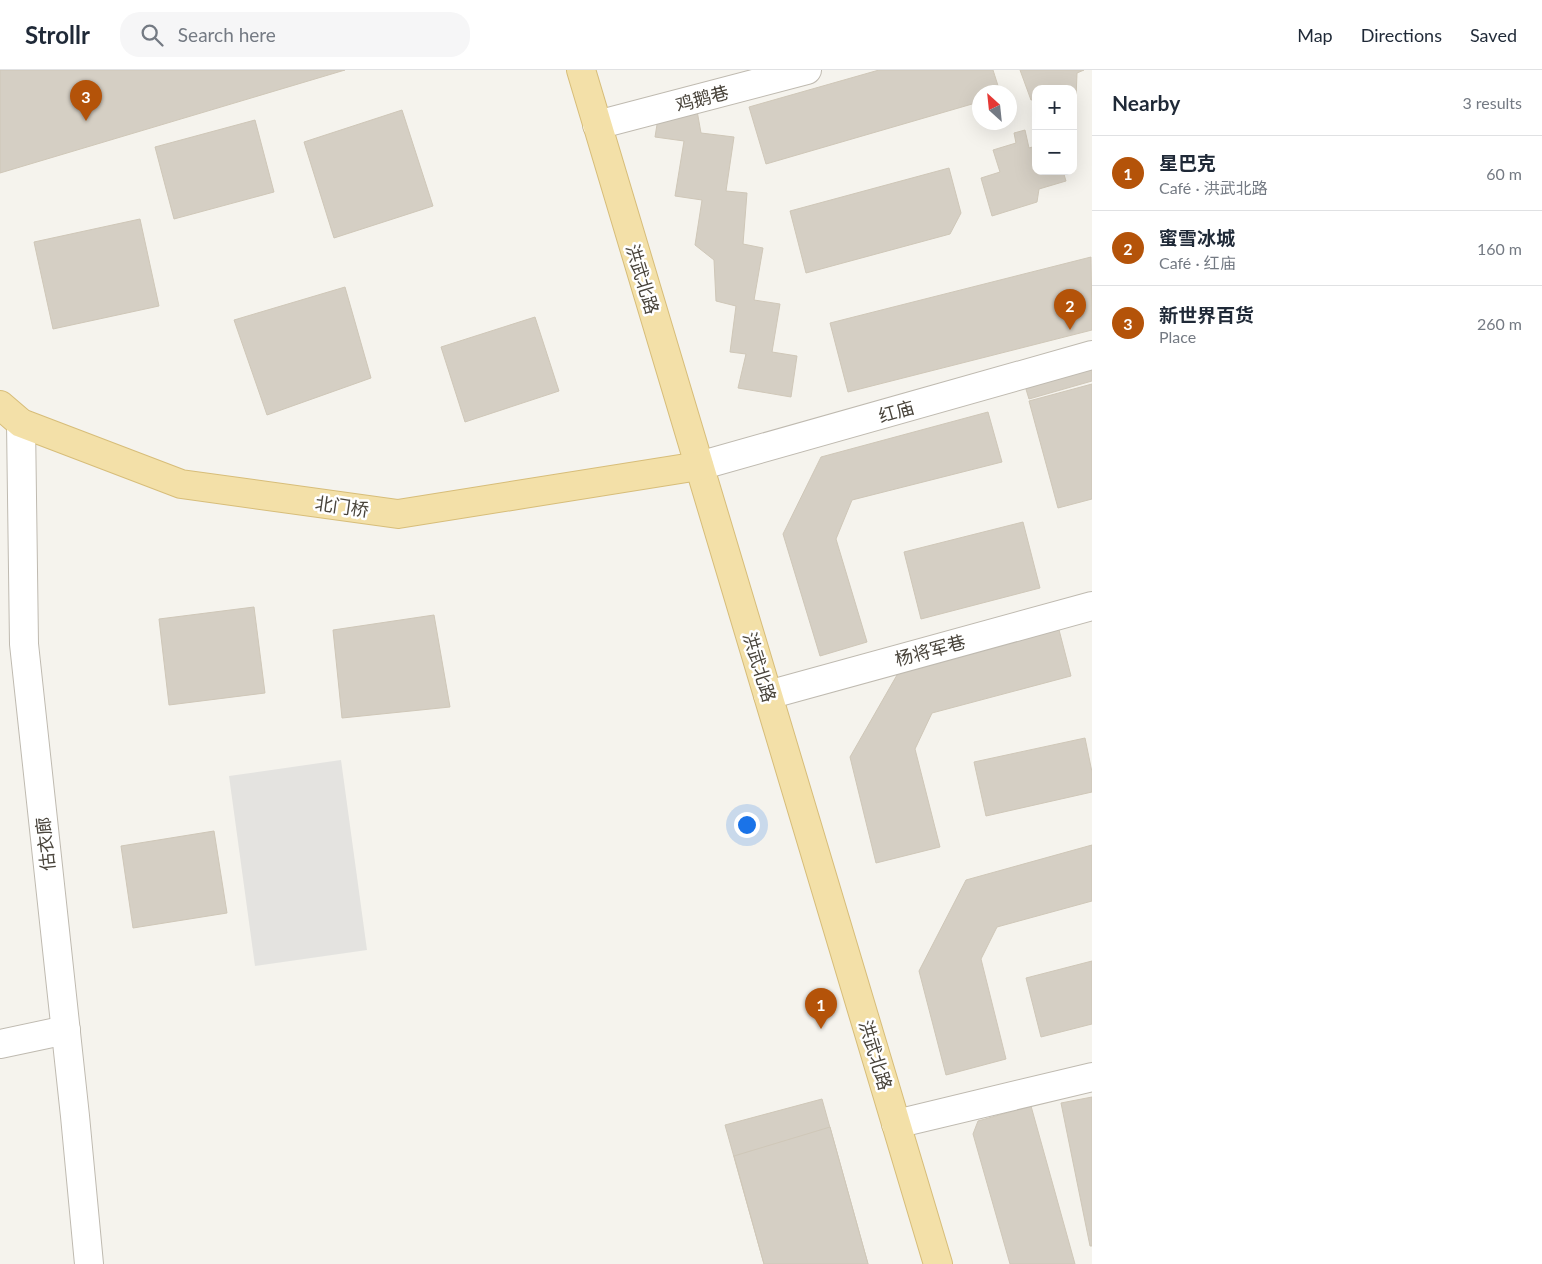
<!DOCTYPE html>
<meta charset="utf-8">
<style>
:root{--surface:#fff;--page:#f6f6f7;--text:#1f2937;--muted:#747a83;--line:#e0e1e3;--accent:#b45309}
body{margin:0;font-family:Lato,"Noto Sans SC",sans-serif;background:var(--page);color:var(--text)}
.controls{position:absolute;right:15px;top:15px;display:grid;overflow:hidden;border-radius:10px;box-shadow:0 5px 20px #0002}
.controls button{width:45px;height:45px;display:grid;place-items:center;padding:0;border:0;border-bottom:1px solid var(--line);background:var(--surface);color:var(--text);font:25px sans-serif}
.compass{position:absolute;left:972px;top:15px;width:45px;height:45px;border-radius:50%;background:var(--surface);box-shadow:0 5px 20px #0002;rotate:333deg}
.you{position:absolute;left:746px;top:754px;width:18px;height:18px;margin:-12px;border:4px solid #fff;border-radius:50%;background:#1a73e8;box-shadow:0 0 0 8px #1a73e833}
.badge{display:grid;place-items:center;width:32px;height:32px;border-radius:50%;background:var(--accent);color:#fff;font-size:16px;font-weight:700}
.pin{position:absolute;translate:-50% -41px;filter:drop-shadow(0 1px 2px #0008)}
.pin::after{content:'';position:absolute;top:26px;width:18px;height:15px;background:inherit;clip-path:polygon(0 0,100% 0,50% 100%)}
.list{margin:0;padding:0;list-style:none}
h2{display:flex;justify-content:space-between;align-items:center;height:65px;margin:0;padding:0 20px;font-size:21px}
h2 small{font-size:16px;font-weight:400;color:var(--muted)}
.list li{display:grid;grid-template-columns:32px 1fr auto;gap:15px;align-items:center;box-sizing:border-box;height:75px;padding:0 20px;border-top:1px solid var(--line)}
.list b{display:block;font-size:19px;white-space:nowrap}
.list p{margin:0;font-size:16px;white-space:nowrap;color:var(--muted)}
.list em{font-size:16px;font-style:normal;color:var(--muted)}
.icon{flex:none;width:28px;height:28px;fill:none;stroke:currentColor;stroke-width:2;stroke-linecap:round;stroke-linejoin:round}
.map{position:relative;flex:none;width:1092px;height:1194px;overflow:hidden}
header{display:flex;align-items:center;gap:30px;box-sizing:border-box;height:70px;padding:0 25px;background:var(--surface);border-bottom:1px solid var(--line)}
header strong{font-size:24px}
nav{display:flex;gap:28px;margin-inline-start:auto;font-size:18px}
.search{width:350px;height:45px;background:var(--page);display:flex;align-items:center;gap:12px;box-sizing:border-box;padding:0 18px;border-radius:20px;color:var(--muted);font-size:19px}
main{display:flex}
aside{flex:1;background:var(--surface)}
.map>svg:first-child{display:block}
.parking{fill:#e4e3e0}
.building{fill:#d5cfc4;stroke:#cfc7b8}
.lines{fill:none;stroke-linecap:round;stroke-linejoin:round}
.minor-casing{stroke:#bfbab0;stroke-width:30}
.major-casing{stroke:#d7bd79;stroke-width:30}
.minor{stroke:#fff;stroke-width:28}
.major{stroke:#f3e0a8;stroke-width:28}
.labels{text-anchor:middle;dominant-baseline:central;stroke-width:5;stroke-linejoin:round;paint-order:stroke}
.street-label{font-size:18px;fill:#49443b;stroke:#fff}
</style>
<header>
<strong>Strollr</strong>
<div class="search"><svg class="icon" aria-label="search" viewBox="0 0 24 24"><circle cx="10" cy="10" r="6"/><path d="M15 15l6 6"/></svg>Search here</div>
<nav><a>Map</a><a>Directions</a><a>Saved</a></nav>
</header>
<main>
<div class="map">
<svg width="1092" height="1194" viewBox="0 0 1092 1194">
<rect width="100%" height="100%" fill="#f5f3ed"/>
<polygon class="parking" points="341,690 367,880 255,896 229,706"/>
<g class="building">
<polygon points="0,0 345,0 0,103"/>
<polygon points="879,0 993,0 1000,22 979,22 979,32 766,94 749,37"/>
<polygon points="1020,0 1084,0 1077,3 1076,29 1073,30 1073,19 1036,19 1036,29 1031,30"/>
<polygon points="696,35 701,63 734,67 726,121 747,123 743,174 763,178 754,230 780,234 772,282 797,286 791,327 738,318 746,284 730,282 736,236 716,231 714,190 695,175 702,130 675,126 684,71 655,67 659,42"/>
<polygon points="402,40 433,136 334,168 304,72"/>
<polygon points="255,50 274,122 174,149 155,77"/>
<polygon points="1025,60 1029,78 1036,76 1036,101 1063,101 1066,111 1039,119 1037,132 992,146 981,108 1000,102 993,80 1016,73 1014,63"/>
<polygon points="949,98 961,143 950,164 806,203 790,141"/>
<polygon points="140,149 159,236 53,259 34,172"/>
<polygon points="1091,187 1092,260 848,322 830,253"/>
<polygon points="345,217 371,308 267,345 234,250"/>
<polygon points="535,247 559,321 465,352 441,277"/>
<polygon points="1092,298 1092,311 1029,329 1025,316"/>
<polygon points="1092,314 1092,429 1058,438 1029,331"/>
<polygon points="988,342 1002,392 852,430 836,469 867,572 820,586 783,464 821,387"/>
<polygon points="1023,452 1040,518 921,549 904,482"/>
<polygon points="254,537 265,623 169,635 159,549"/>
<polygon points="434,545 450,637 342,648 333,560"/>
<polygon points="1058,556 1071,606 932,643 915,679 940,777 876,793 850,687 901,598"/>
<polygon points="1085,668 1092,702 1092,722 986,746 974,692"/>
<polygon points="214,761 227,843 133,858 121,776"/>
<polygon points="1092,775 1092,831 997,857 981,889 1006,989 946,1005 919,901 966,810"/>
<polygon points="1092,891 1092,954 1041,967 1026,908"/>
<polygon points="1092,1027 1092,1176 1090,1176 1061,1033"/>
<polygon points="822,1029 868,1194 764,1194 725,1055"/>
<polygon points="1031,1036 1075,1194 1010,1194 973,1064 978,1051"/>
<polygon points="830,1057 868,1194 764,1194 734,1086"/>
</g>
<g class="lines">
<g class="minor-casing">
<g id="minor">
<polyline points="597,55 807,0"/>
<polyline points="21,353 24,574 75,1046 89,1194"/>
<polyline points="699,396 1092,285"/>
<polyline points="768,625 1092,536"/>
<polyline points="0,974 66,960"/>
<polyline points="896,1054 1092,1007"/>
</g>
</g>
<g class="major-casing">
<g id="major">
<polyline points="581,0 938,1194"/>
<polyline points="0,335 21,353 181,414 398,444 699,396"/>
</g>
</g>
<use href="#minor" class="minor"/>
<use href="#major" class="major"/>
</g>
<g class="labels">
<g class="street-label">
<text transform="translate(702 28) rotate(-15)">鸡鹅巷</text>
<text transform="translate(643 209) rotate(73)">洪武北路</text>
<text transform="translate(896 341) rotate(-16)">红庙</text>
<text transform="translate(342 436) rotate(8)">北门桥</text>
<text transform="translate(930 580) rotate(-15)">杨将军巷</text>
<text transform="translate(760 597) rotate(73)">洪武北路</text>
<text transform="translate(45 774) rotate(-96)">估衣廊</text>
<text transform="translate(876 985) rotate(73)">洪武北路</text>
</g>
</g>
</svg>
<div class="controls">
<button>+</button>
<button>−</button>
</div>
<svg class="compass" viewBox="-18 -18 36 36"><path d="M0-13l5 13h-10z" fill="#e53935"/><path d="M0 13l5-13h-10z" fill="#747a83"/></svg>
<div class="you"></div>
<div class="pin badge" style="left:821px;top:959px">1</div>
<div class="pin badge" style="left:1070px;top:260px">2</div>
<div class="pin badge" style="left:86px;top:51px">3</div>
</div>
<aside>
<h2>Nearby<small>3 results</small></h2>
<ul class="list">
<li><span class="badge">1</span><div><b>星巴克</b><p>Café · 洪武北路</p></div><em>60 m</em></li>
<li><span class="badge">2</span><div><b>蜜雪冰城</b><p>Café · 红庙</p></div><em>160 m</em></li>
<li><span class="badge">3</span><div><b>新世界百货</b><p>Place</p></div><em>260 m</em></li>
</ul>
</aside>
</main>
